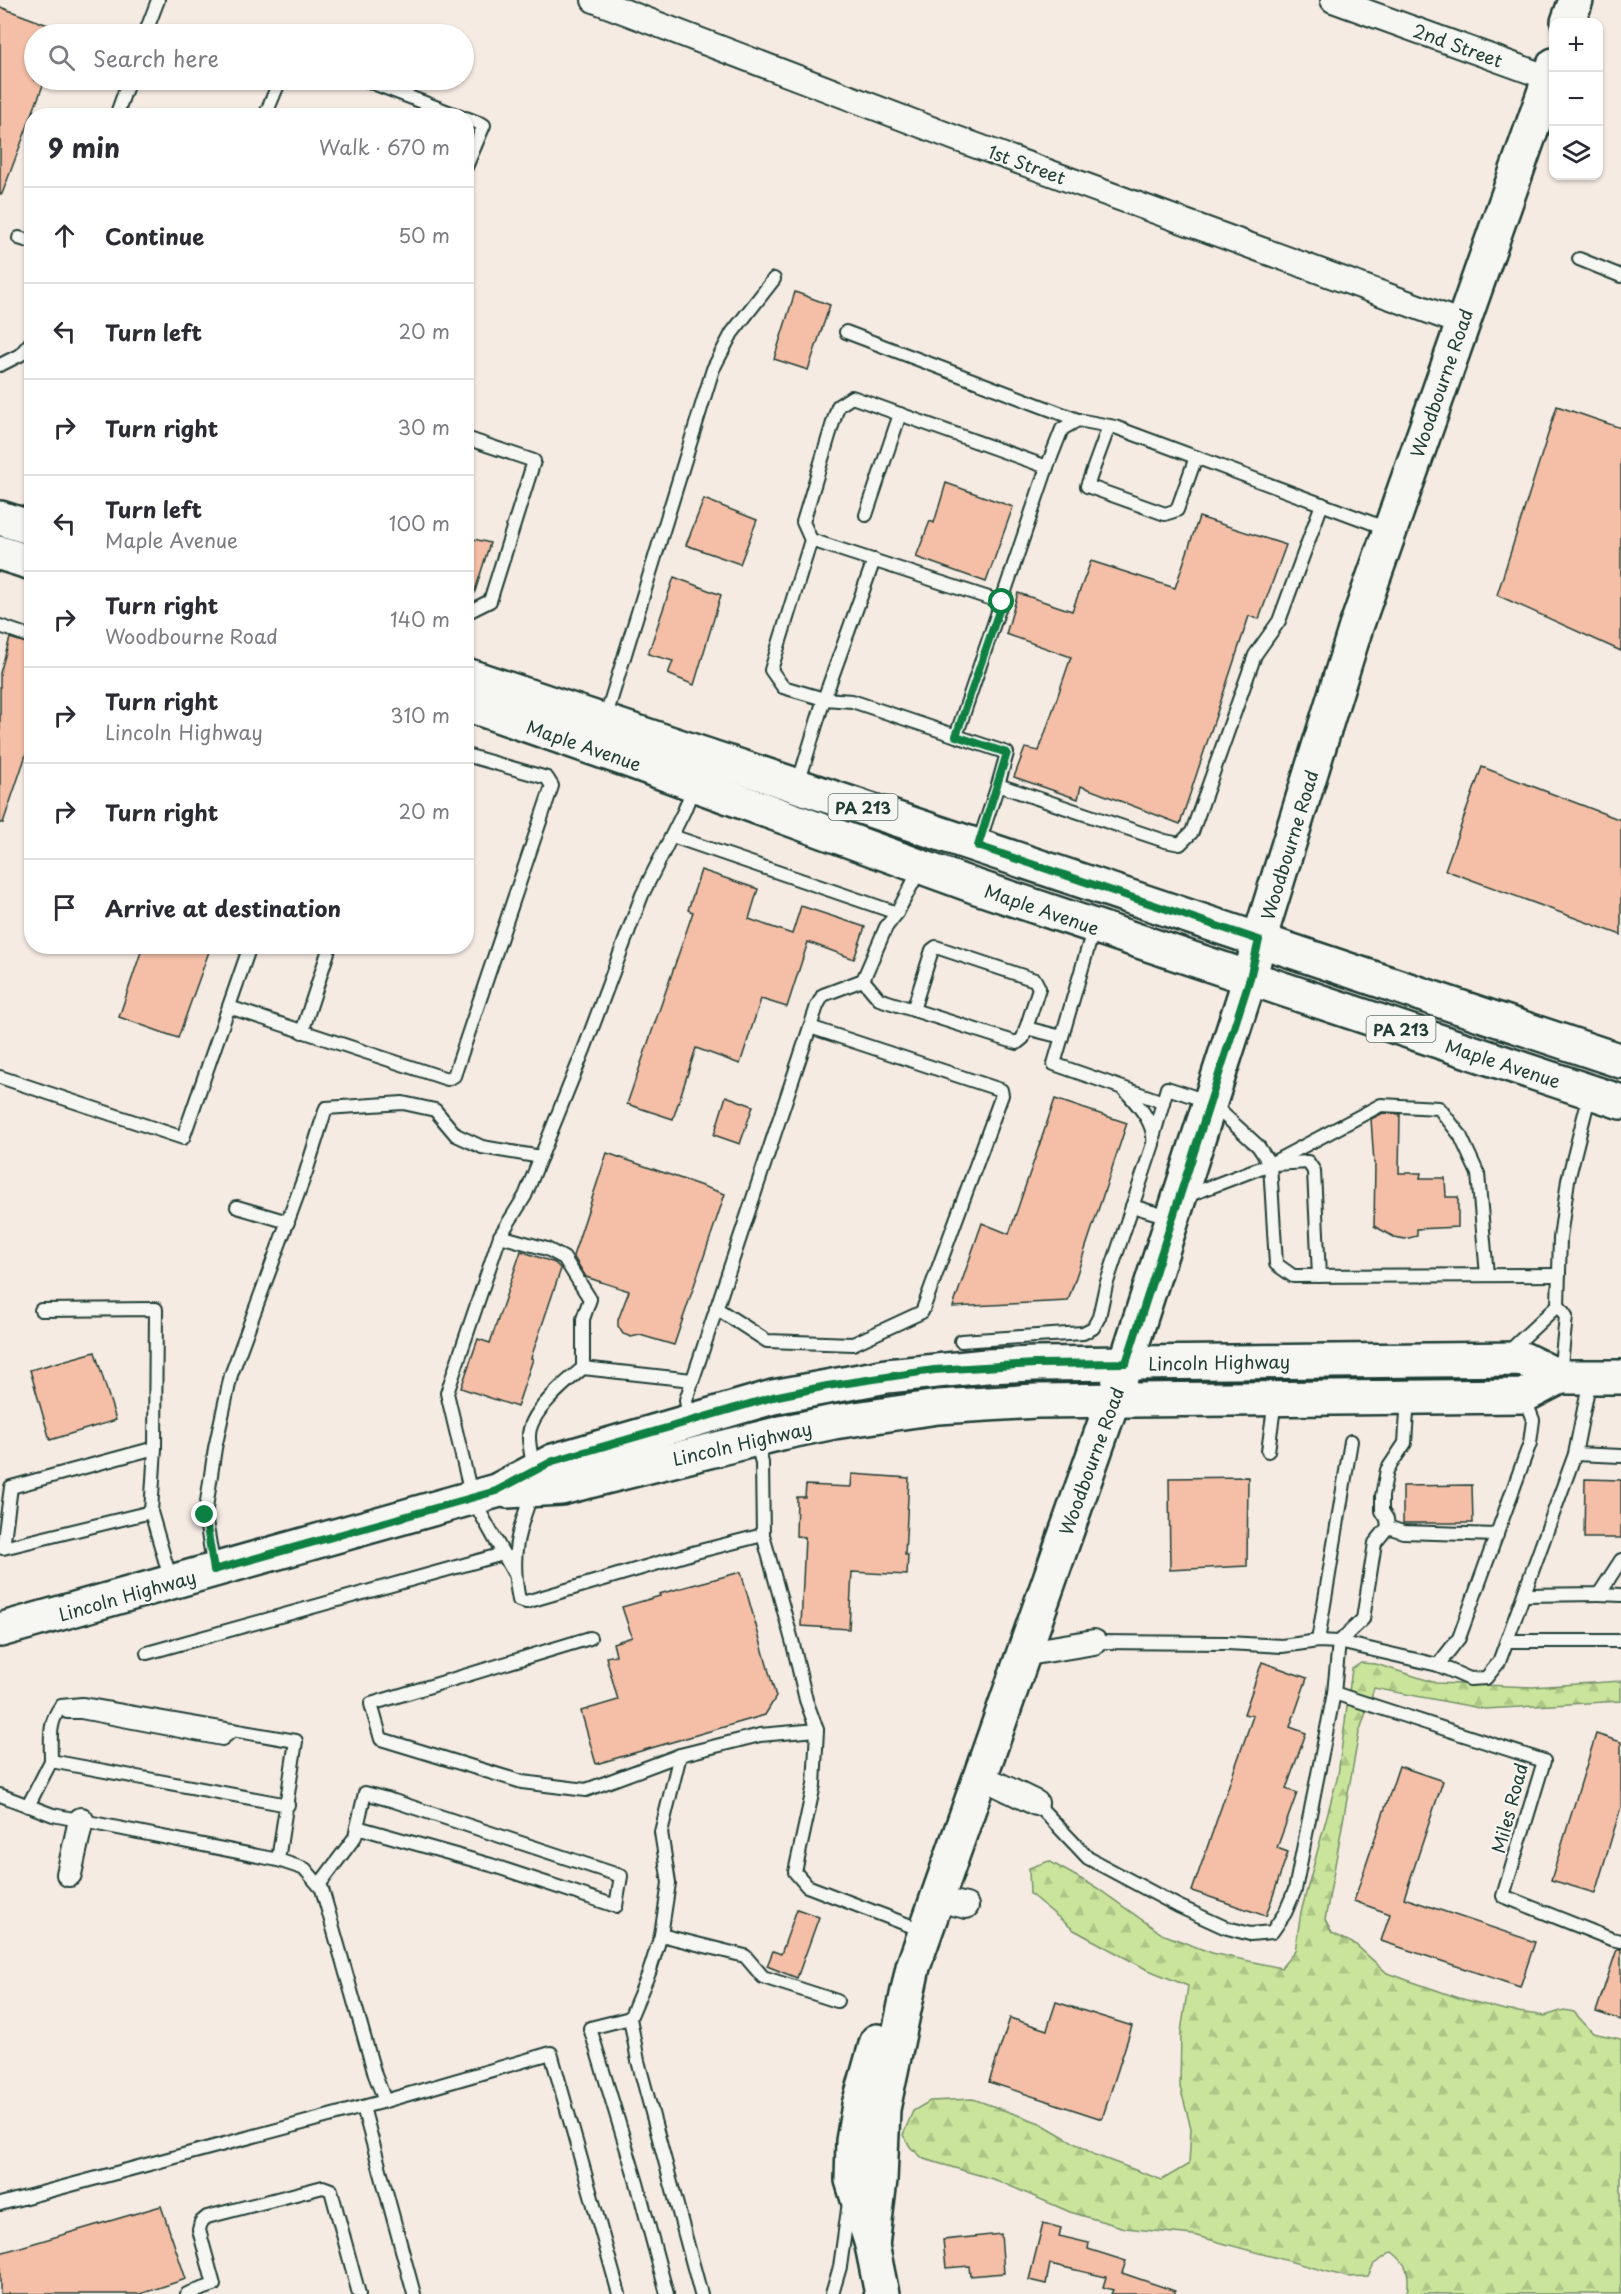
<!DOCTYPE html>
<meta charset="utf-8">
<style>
:root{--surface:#fff;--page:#f2f2f3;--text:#2b2b33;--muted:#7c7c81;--line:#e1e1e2}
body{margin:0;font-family:"Playpen Sans",sans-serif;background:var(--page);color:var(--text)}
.controls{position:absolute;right:18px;top:18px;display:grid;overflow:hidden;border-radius:12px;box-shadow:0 2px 4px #0004}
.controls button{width:54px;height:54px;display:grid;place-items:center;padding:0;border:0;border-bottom:2px solid var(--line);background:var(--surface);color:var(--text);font:30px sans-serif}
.stop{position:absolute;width:18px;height:18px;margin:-14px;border:4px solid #0b8043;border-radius:50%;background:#fff}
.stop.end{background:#0b8043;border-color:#fff;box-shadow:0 2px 6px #0008}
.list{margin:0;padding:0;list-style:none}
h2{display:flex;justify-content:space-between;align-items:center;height:78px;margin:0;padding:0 24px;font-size:26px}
h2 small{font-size:20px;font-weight:400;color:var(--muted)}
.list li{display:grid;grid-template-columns:39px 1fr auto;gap:18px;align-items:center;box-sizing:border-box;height:96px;padding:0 24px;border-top:2px solid var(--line)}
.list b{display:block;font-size:22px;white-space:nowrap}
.list p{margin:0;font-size:20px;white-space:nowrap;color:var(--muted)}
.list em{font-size:20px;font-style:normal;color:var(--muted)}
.icon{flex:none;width:33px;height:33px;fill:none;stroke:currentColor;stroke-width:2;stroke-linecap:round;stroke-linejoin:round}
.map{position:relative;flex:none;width:1621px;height:2294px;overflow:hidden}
.search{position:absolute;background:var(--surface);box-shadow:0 2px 4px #0004;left:24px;top:24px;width:450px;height:66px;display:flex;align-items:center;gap:15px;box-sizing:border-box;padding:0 21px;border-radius:33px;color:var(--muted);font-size:22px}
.panel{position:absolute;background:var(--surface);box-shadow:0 2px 4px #0004;left:24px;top:108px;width:450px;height:846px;border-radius:24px}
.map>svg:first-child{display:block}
.forest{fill:url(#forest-firs);stroke:#749168;stroke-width:1.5}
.building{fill:#f4bfa6;stroke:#1f3d34;stroke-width:1.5}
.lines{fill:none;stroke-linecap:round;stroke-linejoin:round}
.lane-casing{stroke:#1f3d34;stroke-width:16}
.street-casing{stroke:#1f3d34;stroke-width:28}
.secondary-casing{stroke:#1f3d34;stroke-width:38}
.primary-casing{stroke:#1f3d34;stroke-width:38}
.lane{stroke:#f6f6f2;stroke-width:12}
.street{stroke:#f6f6f2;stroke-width:24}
.secondary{stroke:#f6f6f2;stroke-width:33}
.primary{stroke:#f6f6f2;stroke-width:33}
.route{stroke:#0b8043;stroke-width:8}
.labels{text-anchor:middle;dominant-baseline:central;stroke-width:4.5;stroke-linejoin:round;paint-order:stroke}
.shield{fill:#f6f6f2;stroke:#60746d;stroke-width:1.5}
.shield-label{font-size:16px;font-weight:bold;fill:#1f3d34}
.street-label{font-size:18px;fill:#1f3d34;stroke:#f6f6f2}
</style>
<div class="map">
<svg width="1621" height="2294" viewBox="0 0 1621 2294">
<defs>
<pattern id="forest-firs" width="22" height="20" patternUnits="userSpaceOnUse" patternTransform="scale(1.5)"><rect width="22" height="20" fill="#cae59b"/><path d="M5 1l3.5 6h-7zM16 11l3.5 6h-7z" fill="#adc586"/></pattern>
</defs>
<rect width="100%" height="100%" fill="#f6ebe3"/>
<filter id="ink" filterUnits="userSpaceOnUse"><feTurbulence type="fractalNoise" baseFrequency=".0167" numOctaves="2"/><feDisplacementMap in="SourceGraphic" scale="12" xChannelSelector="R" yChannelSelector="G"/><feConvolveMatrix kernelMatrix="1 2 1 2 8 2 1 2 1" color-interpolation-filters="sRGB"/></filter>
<g filter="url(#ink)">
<path class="forest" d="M 1361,1663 L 1376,1664 L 1436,1683 L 1532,1687 L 1621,1681 L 1621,1701 L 1485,1709 L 1374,1688 L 1359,1733 L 1325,1920 L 1332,1933 L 1356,1945 L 1387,1973 L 1459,1998 L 1505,2010 L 1545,2016 L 1564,2010 L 1574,2012 L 1593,2033 L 1621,2039 L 1621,2294 L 1407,2294 C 1410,2274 1408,2264 1392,2252 L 1374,2264 L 1368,2276 L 1347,2277 L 1193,2235 L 1125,2228 L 1070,2212 L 996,2180 L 924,2159 L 911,2148 L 903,2135 L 913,2111 L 930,2101 L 973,2099 L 1040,2123 L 1095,2155 L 1162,2180 L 1189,2164 L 1191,2128 L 1180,2087 L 1181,2032 L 1188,1986 L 1146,1969 L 1074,1930 L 1030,1894 L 1029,1868 L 1049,1861 L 1097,1888 L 1162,1934 L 1212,1953 L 1281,1968 L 1295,1951 L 1301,1912 L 1338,1775 L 1352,1669 Z"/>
<g class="building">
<polygon points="0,7 69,33 34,34 34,80 45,80 2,194 0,194"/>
<polygon points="795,292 830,305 808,370 774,359"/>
<polygon points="1557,406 1621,428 1621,651 1497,595"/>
<polygon points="946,483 1013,507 986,582 916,557 930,521 934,523"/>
<polygon points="704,499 757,520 740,564 686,545"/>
<polygon points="1199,517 1286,545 1259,619 1249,616 1180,824 1081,786 1078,799 1014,777 1025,748 1039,751 1071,657 1006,634 1018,593 1072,611 1091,561 1175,588"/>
<polygon points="466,537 490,543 472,601 466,604"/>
<polygon points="674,577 721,595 694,685 668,674 673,661 648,654"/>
<polygon points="10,638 32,645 32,737 3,823 0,823 0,673"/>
<polygon points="1482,767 1621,820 1621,935 1445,870"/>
<polygon points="701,870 758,889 749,919 792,934 801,906 865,927 854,959 808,942 787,1007 761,999 740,1064 696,1048 673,1119 627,1104 693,912 688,910"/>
<polygon points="143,946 211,946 178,1038 119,1017"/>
<polygon points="726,1096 753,1106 740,1144 714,1135"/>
<polygon points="1055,1099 1127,1123 1068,1301 953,1307 982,1223 1009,1234"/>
<polygon points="1383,1113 1400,1114 1399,1173 1421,1173 1420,1178 1445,1178 1446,1197 1458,1197 1458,1227 1417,1229 1417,1236 1405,1239 1394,1237 1374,1226 1375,1163 1374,1163 1371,1119"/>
<polygon points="607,1153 725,1194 674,1345 640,1335 631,1337 623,1334 618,1326 618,1320 629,1291 586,1277 573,1256"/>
<polygon points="521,1251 555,1263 561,1269 531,1358 533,1359 517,1407 461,1388 478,1339 490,1343"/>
<polygon points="95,1352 116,1420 50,1440 30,1370"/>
<polygon points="852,1474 909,1478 905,1555 908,1555 907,1575 852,1572 849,1629 801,1626 805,1537 796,1536 797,1497 805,1497 806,1485 851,1487"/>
<polygon points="1248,1477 1247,1566 1170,1570 1169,1478"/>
<polygon points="1585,1479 1621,1480 1621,1538 1584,1538"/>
<polygon points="1472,1485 1473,1523 1403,1523 1403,1486"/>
<polygon points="741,1572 776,1697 765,1715 596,1764 581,1711 618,1700 606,1657 616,1655 613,1643 632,1637 622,1607 660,1596 659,1594"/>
<polygon points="1262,1662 1307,1678 1290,1727 1306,1733 1286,1789 1297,1793 1277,1848 1288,1852 1266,1916 1192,1891 1253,1716 1244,1714"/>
<polygon points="1596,1734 1621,1742 1621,1807 1595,1893 1551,1880"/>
<polygon points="1399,1766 1443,1781 1404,1898 1535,1942 1520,1987 1381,1941 1390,1914 1354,1901"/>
<polygon points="797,1909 819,1917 797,1978 767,1966 773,1951 781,1954"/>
<polygon points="1617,1949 1621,1949 1621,2020 1596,2012"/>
<polygon points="1056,2002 1132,2026 1102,2119 989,2082 1010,2018 1047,2030"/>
<polygon points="161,2206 186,2279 140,2294 0,2294 0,2253"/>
<polygon points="1043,2223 1061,2228 1059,2236 1089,2243 1088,2249 1126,2261 1122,2273 1175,2291 1175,2294 1111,2294 1113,2290 1103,2287 1106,2277 1050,2264 1046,2284 1029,2280"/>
<polygon points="1001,2234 1004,2273 970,2276 969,2266 946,2268 943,2240"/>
</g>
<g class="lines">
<g class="lane-casing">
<g id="lane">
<polyline points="145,34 158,0"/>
<polyline points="365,80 459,116"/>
<polyline points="116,116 129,80"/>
<polyline points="265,116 280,80"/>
<polyline points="466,118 484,125 466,167"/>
<polyline points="19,238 32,242"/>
<polyline points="1579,259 1621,276"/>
<polyline points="846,332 1078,420"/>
<polyline points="0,365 20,355 32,341"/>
<polyline points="1109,426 1087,486 1165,514 1177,510 1196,457"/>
<polyline points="466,438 534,461 490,601 466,613"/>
<polyline points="866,515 900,414"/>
<polyline points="811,540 1001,602"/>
<polyline points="0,626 32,637"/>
<polyline points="605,719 713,369 732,333 774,279"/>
<polyline points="956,736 1047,467"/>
<polyline points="798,784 824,699 874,560"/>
<polyline points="998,785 1007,753 852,701 824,699 783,687 771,670 811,540 803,522 838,406 852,397 1047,467 1062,429 1078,420 1115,427 1388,529"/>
<polyline points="672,836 897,913 921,867"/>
<polyline points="978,845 998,785 1165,841 1180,844 1192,832 1255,655 1279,621 1322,504"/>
<polyline points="1094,927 1054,1064 1163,1102"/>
<polyline points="863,980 879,999 1017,1043 1023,1038 1039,988 1035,980 936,947 932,950 913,1010"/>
<polyline points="229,1007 447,1079 454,1076 552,786 547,778 466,755"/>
<polyline points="1026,1028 1062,1037"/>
<polyline points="302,1032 330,946"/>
<polyline points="0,1077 183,1138 250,946"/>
<polyline points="1154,1134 1167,1088 1210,1102 1258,1146 1270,1164 1276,1264 1293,1276 1559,1275"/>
<polyline points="1275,1164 1308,1162 1314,1171 1319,1276"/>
<polyline points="1184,1197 1270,1164 1381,1105 1439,1108 1460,1135 1478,1174 1487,1275"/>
<polyline points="1132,1206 1172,1218"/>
<polyline points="237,1207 288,1222"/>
<polyline points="500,1236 547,1249 564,1258 590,1299 583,1319 583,1368"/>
<polyline points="716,1308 767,1341 853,1344 922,1312 1002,1095 1001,1090 810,1027"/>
<polyline points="41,1310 156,1309 155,1448 151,1512 171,1581"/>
<path d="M 961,1341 L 1083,1333 L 1093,1328 L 1099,1317 L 1106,1285 L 1153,1144 C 1156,1123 1137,1104 1124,1089"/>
<polyline points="1506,1354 1558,1305"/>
<polyline points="1560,1375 1566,1316 1558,1305 1560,1238 1568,1180 1590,1093"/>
<polyline points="689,1420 686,1400 817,1006 823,995 863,980 886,927 897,913"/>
<polyline points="756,1440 762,1463 763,1535 793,1644 806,1700 817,1730 814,1785 795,1872 807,1886 924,1931"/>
<polyline points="1268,1451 1275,1400"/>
<polyline points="1575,1454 1621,1456"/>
<path d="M 534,1469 C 532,1459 529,1447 529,1437 C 528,1413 566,1382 583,1368 L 692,1380"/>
<path d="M 533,1491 C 517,1533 510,1555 519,1600 L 526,1602 L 696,1552 L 763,1535"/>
<polyline points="151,1512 3,1548 11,1487 155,1448"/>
<polyline points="1388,1527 1403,1532 1497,1535"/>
<polyline points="214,1569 205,1515 215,1448 231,1375 306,1172 326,1108 403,1103 435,1110 456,1135 482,1147 541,1157"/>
<polyline points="514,1573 472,1498 447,1393 500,1236 525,1196 585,1047 642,895 684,811 694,786"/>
<polyline points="1599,1594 1621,1595"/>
<polyline points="1524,1595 1599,1594 1621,1560"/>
<polyline points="590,1638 371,1704 381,1739 522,1782 586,1790 680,1755"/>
<polyline points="1318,1641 1351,1441"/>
<polyline points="1507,1641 1621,1641"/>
<polyline points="1094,1642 1227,1643 1282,1646 1318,1641 1339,1642 1438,1665 1470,1679 1486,1678 1499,1662 1575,1454 1590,1379"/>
<polyline points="147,1653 503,1554"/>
<polyline points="1438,1665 1459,1638 1530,1443 1533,1420 1524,1397"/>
<polyline points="1334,1693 1544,1761 1503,1896 1611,1939 1621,1941"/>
<polyline points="67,1712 81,1712 222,1739 233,1730"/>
<polyline points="0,1795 53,1815 278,1860 305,1869 322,1889 375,2075 385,2101 551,2053 619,2294"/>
<polyline points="1036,1803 1088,1858 1178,1906 1224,1927 1250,1934 1272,1932 1285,1913 1295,1890 1334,1693 1339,1642 1363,1619 1375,1543 1388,1527 1387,1519 1382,1511 1382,1496 1387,1470 1405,1443 1408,1397"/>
<polyline points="28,1806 51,1761"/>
<path d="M 278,1860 L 296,1741 L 82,1704 L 61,1706 C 48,1723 51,1740 51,1761 L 288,1805"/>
<polyline points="319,1885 355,1837 357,1827 491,1865 616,1906 621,1876 394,1801 365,1793 357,1827"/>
<polyline points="661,1935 745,1956 763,1977 837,2001"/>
<polyline points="630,2018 590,2028 637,2183 667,2294"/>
<polyline points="363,2107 414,2294"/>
<polyline points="0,2204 385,2101"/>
<polyline points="187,2294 214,2285 199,2230 201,2222 207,2217 323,2187 331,2190 359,2294"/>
<polyline points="701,2294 638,2061 630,2018 649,1973 661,1935 669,1883 661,1832 680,1755 760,1735 817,1730"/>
<polyline points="832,2294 840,2267 849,2202"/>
</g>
</g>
<g class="street-casing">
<g id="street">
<polyline points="594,0 955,138 1462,323"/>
<polyline points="1333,0 1549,78"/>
<polyline points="1022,1654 1094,1642"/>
<polyline points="980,1776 1036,1803"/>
<polyline points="69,1874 81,1820"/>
<polyline points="937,1899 966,1906"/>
</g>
</g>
<g class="secondary-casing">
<g id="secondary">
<polyline points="1568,22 1576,0"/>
<polyline points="877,2041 859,2105 853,2141 852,2180 872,2245 882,2294"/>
<polyline points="872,2245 880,2180 883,2109 913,1967 1126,1363 1250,978 1259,940 1356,627 1554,65"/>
</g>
</g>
<g class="primary-casing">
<g id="primary">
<polyline points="0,518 32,528"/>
<polyline points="0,553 32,563"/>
<polyline points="466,675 1621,1061"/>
<polyline points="466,704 633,762 974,886 1621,1102"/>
<polyline points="507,1491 561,1488 781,1433 834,1422 938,1407 1036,1401 1523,1396 1560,1377"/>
<polyline points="0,1630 496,1491 553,1461 773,1397 887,1376 986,1366 1035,1364 1523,1359 1560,1377 1621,1377"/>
</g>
</g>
<use href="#lane" class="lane"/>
<use href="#street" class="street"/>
<use href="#secondary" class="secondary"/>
<use href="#primary" class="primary"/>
</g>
</g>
<g class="lines" filter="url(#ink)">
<polyline class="route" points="205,1515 214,1570 496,1491 553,1461 773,1397 827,1386 934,1370 1035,1364 1126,1363 1250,978 1259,940 978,846 1007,753 956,736 1002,602"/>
</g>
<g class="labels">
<g class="shield">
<rect x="828.5" y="794" width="69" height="26" rx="4.5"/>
<rect x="1366.5" y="1016" width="69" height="26" rx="4.5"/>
</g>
<g class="shield-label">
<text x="863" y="807">PA 213</text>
<text x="1401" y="1029">PA 213</text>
</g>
<g class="street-label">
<text transform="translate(1458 45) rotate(20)">2nd Street</text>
<text transform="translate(1027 164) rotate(20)">1st Street</text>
<text transform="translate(1441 383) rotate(-71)">Woodbourne Road</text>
<text transform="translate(584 745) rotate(19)">Maple Avenue</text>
<text transform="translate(1289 845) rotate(-73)">Woodbourne Road</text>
<text transform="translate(1042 909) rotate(19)">Maple Avenue</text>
<text transform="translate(1503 1063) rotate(18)">Maple Avenue</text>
<text transform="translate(1219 1362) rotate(-1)">Lincoln Highway</text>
<text transform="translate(742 1443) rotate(-13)">Lincoln Highway</text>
<text transform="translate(1091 1461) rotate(-70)">Woodbourne Road</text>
<text transform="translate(127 1595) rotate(-16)">Lincoln Highway</text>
<text transform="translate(1509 1808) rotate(-75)">Miles Road</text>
</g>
</g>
</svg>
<div class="controls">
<button>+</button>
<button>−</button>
<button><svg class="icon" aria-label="layers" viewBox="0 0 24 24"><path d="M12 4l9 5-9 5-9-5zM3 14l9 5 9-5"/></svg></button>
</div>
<div class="stop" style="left:1002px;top:602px"></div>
<div class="stop end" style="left:205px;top:1515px"></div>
<div class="search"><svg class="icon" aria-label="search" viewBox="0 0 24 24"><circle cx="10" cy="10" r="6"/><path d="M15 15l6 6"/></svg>Search here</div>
<section class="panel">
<h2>9 min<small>Walk · 670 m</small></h2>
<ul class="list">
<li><svg class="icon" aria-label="ahead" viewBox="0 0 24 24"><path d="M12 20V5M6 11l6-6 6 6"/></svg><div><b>Continue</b></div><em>50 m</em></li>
<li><svg class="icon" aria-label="left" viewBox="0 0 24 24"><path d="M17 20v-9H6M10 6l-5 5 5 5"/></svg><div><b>Turn left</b></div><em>20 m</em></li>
<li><svg class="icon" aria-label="right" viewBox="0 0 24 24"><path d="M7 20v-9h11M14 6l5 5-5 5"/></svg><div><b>Turn right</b></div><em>30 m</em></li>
<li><svg class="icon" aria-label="left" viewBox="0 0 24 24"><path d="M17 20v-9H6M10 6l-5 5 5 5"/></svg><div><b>Turn left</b><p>Maple Avenue</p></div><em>100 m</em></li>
<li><svg class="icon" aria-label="right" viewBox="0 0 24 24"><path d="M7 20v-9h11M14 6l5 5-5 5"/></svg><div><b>Turn right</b><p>Woodbourne Road</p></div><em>140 m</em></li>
<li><svg class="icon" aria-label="right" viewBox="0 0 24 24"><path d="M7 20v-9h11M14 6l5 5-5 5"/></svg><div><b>Turn right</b><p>Lincoln Highway</p></div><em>310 m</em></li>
<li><svg class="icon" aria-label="right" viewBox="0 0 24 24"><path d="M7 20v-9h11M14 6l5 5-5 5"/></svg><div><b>Turn right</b></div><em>20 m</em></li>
<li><svg class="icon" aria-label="arrive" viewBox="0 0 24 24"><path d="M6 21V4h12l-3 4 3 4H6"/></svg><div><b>Arrive at destination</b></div></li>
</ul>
</section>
</div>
